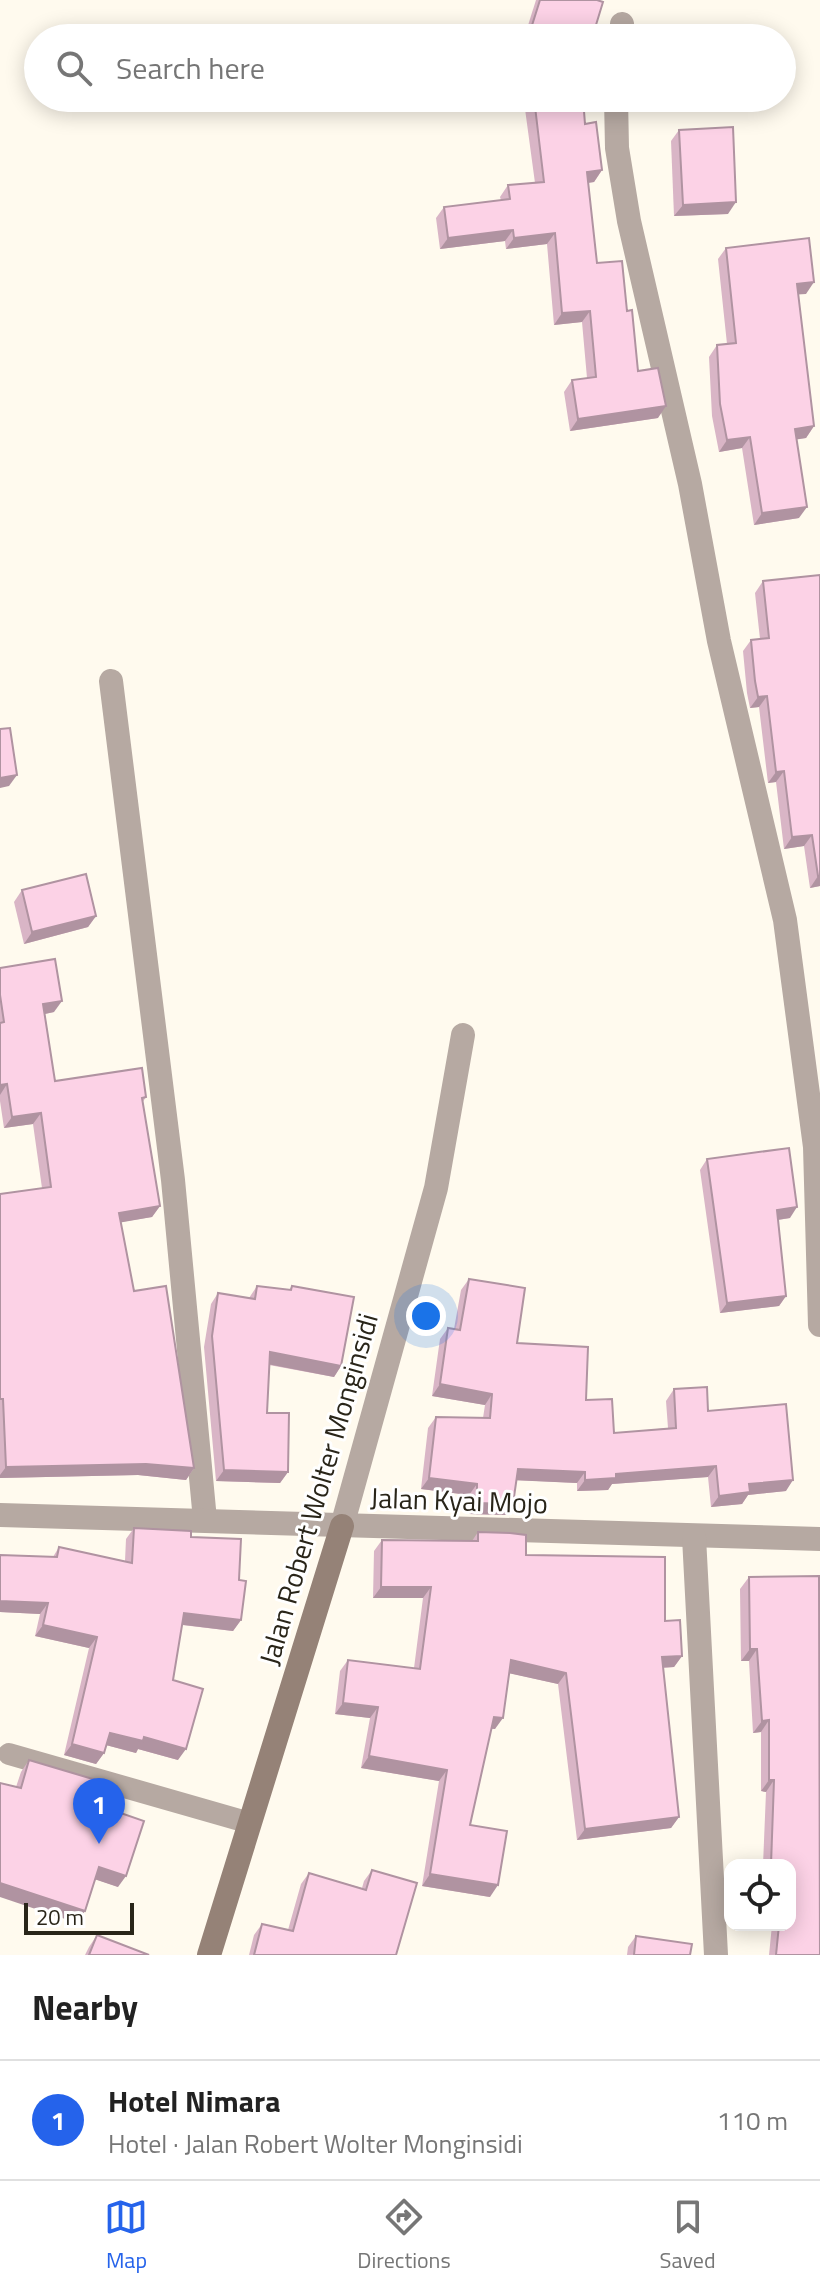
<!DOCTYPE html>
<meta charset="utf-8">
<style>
:root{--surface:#fff;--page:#f2f2f2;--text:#222;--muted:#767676;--line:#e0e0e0;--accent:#2563eb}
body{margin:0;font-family:"Titillium Web",sans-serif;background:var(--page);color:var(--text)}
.controls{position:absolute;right:24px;bottom:24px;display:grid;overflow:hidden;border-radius:16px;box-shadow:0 4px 20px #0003}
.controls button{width:72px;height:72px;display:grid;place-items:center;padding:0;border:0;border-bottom:2px solid var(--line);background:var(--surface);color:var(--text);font:40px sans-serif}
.scale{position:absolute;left:24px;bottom:20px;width:110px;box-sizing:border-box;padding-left:8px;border:4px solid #292519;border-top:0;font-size:22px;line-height:28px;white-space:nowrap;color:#292519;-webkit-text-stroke:6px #fff;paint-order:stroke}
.you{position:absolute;left:426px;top:1316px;width:28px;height:28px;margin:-20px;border:6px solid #fff;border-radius:50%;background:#1a73e8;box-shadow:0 0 0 12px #1a73e833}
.badge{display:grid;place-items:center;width:52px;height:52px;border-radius:50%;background:var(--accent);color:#fff;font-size:26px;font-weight:700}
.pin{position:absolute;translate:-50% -66px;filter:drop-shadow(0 2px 4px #0008)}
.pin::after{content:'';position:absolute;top:42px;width:28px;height:24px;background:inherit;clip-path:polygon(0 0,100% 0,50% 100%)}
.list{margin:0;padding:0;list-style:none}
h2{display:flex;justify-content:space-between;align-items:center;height:104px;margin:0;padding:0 32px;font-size:34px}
h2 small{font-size:26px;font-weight:400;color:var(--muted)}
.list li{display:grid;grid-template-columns:52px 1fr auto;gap:24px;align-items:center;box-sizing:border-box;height:120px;padding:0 32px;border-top:2px solid var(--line)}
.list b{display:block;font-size:30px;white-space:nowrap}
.list p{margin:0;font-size:26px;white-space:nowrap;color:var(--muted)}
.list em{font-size:26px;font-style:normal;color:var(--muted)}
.icon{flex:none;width:44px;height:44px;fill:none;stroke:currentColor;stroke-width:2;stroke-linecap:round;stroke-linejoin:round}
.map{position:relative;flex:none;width:820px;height:1955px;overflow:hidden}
.search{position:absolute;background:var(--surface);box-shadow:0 4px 20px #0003;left:24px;right:24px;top:24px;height:88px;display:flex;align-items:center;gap:20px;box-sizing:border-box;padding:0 28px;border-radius:44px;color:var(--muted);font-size:30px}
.sheet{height:224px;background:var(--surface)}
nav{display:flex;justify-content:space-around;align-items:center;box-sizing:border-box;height:112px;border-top:2px solid var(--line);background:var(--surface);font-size:22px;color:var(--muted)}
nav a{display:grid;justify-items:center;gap:4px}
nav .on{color:var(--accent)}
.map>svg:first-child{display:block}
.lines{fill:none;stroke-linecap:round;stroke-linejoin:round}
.lane{stroke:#b6a9a2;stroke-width:22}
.street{stroke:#b6a9a2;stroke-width:24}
.secondary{stroke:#958277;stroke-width:24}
.wall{fill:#d9b5c6}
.shaded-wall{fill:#b093a1}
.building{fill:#fcd2e6;stroke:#b093a1;stroke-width:2}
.labels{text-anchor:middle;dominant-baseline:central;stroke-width:6;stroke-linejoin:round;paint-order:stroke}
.street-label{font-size:28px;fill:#292519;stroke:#fff}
</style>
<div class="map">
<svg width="820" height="1955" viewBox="0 0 820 1955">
<rect width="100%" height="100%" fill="#fffaee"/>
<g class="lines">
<polyline class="lane" points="9,1754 250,1823"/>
<g class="street">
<polyline points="621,38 622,24"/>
<polyline points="616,98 617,148 629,221 690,484 719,641 785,920 815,1147 820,1325"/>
<polyline points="111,681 173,1180 205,1520"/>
<polyline points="0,1515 820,1539"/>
<polyline points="342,1526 436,1188 463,1035"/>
<polyline points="694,1537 716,1955"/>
</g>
<polyline class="secondary" points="209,1955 342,1526"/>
</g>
<g class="wall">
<polygon points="536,0 597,0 592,38 524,38"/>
<polygon points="505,98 583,98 585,124 602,170 594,182 588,183 597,263 627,311 638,371 658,418 570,431 564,392 572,380 587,378 582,322 554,325 547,244 506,249 505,241 440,249 436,218 444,207 501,200 500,197 508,185 535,183 525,109 506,110"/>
<polygon points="679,130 728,214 674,216 671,141"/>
<polygon points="726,248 806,294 798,294 814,426 806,438 797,439 799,518 754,525 742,448 719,452 712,416 709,357 717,345 727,344 718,259"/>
<polygon points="820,575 820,886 810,888 804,846 784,849 776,782 768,783 759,707 750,708 747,693 743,651 751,640 760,639 755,593 763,581"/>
<polygon points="22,890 96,916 88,927 24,944 14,902"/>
<polygon points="0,968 54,1012 45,1014 55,1081 146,1097 142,1103 160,1206 152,1217 121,1222 134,1291 194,1468 186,1480 138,1475 0,1478 0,1194 42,1188 33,1124 4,1128 0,1101"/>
<polygon points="707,1159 790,1218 778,1220 786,1296 779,1306 720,1313 700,1170"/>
<polygon points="469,1279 517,1343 586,1400 614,1433 668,1428 666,1401 674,1389 708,1411 786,1491 748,1495 742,1504 711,1507 708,1477 612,1484 608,1490 577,1491 577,1483 516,1480 513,1504 506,1515 469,1514 469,1495 421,1489 428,1428 436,1417 483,1418 485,1405 432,1396 440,1339 448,1328 454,1329 461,1290"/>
<polygon points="257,1286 289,1290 292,1286 341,1366 334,1377 269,1365 267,1413 288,1472 280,1483 216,1481 204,1347 211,1304 218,1293 249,1298"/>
<polygon points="134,1528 191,1537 239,1580 241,1620 233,1631 182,1625 173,1680 178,1760 138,1749 136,1753 106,1745 104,1753 96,1764 64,1755 89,1648 35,1636 40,1614 0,1612 0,1555 53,1557 59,1547 125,1561 126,1539"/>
<polygon points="478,1532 665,1621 682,1656 674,1667 663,1668 679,1817 671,1828 577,1840 558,1684 509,1673 495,1729 491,1729 470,1825 490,1897 422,1886 439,1781 361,1768 370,1718 335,1714 340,1671 348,1660 414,1668 423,1598 373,1598 374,1551 382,1540 472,1541"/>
<polygon points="749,1577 820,1955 769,1955 772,1925 790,1925 790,1865 763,1865 766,1792 761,1791 761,1732 753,1733 749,1661 741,1661 740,1589"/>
<polygon points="29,1760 89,1802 118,1887 95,1879 85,1911 77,1923 16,1787 21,1772"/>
<polygon points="372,1870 396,1955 249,1955 254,1935 262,1924 288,1930 301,1884 309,1873 362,1888 364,1881"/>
<polygon points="97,1935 149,1955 85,1955 89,1947"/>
<polygon points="636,1936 690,1955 627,1955 628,1947"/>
</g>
<g class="shaded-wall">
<polygon points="533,98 525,109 506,110 514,99"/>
<polygon points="602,170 594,182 579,184 587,172"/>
<polygon points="736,202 728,214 674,216 683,205"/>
<polygon points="513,230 505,241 440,249 448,238"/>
<polygon points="555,233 547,244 506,249 514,238"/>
<polygon points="814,282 806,294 789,295 797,284"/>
<polygon points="590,311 582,322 554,325 562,313"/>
<polygon points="666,406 658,418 570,431 578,419"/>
<polygon points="814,426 806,438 787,441 795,429"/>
<polygon points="750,437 742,448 719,452 727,440"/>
<polygon points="807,507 799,518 754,525 762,513"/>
<polygon points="767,696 759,707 750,708 758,697"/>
<polygon points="784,771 776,782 768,783 776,772"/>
<polygon points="17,775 9,786 0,788 0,778"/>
<polygon points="812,835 804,846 784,849 792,837"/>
<polygon points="818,876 820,876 820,886 810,888"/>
<polygon points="96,916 88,927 24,944 32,932"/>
<polygon points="62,1001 54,1012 35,1016 43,1004"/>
<polygon points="7,1084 0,1095 0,1085"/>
<polygon points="41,1113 33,1124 4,1128 12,1117"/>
<polygon points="160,1206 152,1217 112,1224 119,1213"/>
<polygon points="797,1207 790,1218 770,1221 777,1210"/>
<polygon points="786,1296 779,1306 720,1313 727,1303"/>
<polygon points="270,1352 341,1366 334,1377 262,1363"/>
<polygon points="440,1384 492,1394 485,1405 432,1396"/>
<polygon points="146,1464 194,1468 186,1480 138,1475 0,1478 0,1475 6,1467"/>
<polygon points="716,1466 708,1477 612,1484 608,1490 577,1491 585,1480 616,1474"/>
<polygon points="518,1469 585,1472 577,1483 510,1480"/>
<polygon points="224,1470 288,1472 280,1483 216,1481"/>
<polygon points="429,1478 477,1484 469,1495 421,1489"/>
<polygon points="793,1480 786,1491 748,1495 742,1504 711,1507 719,1496 749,1484"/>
<polygon points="477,1503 513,1504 506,1515 469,1514"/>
<polygon points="381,1587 431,1587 423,1598 373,1598"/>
<polygon points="0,1601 48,1603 40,1614 0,1612"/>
<polygon points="184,1613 241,1620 233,1631 176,1624"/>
<polygon points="43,1625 97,1637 89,1648 35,1636"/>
<polygon points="750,1649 757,1649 749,1661 741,1661"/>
<polygon points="682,1656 674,1667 654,1668 662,1657"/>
<polygon points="511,1660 566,1673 558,1684 503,1672"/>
<polygon points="343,1703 378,1707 370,1718 335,1714"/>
<polygon points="494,1717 503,1718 495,1729 486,1728"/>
<polygon points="769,1720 761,1732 753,1733 762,1721"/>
<polygon points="110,1733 144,1737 186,1749 178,1760 138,1749 136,1753 102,1744"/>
<polygon points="72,1744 104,1753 96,1764 64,1755"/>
<polygon points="369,1756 447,1770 439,1781 361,1768"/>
<polygon points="769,1780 774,1780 766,1792 761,1791"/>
<polygon points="679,1817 671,1828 577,1840 585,1829"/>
<polygon points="99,1867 126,1876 118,1887 91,1878"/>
<polygon points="430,1874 498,1885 490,1897 422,1886"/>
<polygon points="0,1883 85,1911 77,1923 0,1897"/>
</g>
<g class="building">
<polygon points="540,0 597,0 603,2 592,38 528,38"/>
<polygon points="534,98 583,98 585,124 596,122 602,170 587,172 597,263 622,261 627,311 632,310 638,371 658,368 666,406 578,419 572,380 596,377 590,311 562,313 555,233 514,238 513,230 448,238 444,207 510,199 508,185 544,182"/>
<polygon points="733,127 736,202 683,205 679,130"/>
<polygon points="809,238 814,282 797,284 814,426 795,429 807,507 762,513 750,437 727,440 720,404 717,345 736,343 726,248"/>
<polygon points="820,575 820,876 818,876 812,835 792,837 784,771 776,772 767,696 758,697 755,681 751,640 769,638 763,581"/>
<polygon points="10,728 17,775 0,778 0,729"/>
<polygon points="86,874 96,916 32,932 22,890"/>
<polygon points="55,959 62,1001 43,1004 55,1081 142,1068 146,1097 142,1098 160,1206 119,1213 134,1291 166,1286 194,1468 146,1464 6,1467 3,1399 0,1399 0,1194 51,1187 41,1113 12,1117 7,1084 0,1085 0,1023 4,1022 0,995 0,968"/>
<polygon points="789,1148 797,1207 777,1210 786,1296 727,1303 707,1159"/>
<polygon points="469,1279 525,1288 517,1343 588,1347 586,1400 612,1399 614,1433 676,1428 674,1389 707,1387 708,1411 786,1404 793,1480 749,1484 750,1492 719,1496 716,1466 616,1474 616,1478 585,1480 585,1472 518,1469 513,1504 477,1503 477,1484 429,1478 436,1417 490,1418 492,1394 440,1384 448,1328 460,1330"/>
<polygon points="257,1286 291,1290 292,1286 354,1297 341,1366 270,1352 267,1413 289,1413 288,1472 224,1470 212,1336 218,1293 255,1299"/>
<polygon points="134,1528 191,1531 191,1537 241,1539 239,1580 246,1581 241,1620 184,1613 173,1680 203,1689 186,1749 144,1737 143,1741 110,1733 104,1753 72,1744 97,1637 43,1625 48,1603 0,1601 0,1555 57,1557 59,1547 132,1563"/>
<polygon points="478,1532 510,1533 526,1535 526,1555 665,1557 665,1621 680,1620 682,1656 662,1657 679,1817 585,1829 566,1673 511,1660 503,1718 494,1717 470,1825 507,1831 498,1885 430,1874 447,1770 369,1756 378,1707 343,1703 348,1660 420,1669 431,1587 381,1587 382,1540 478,1541"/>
<polygon points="819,1576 820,1955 776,1955 779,1925 790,1925 790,1865 771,1865 774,1780 769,1780 769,1720 762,1721 757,1649 750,1649 749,1577"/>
<polygon points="29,1760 96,1780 89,1802 144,1821 126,1876 99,1867 85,1911 0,1883 0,1783 21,1788"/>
<polygon points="372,1870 417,1883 396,1955 254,1955 262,1924 293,1931 309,1873 366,1890"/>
<polygon points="97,1935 149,1955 89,1955"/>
<polygon points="636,1936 692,1944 690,1955 634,1955"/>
</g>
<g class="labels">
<g class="street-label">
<text transform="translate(318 1489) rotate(-74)">Jalan Robert Wolter Monginsidi</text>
<text transform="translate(459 1500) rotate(2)">Jalan Kyai Mojo</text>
</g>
</g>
</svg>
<div class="controls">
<button><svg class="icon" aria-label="locate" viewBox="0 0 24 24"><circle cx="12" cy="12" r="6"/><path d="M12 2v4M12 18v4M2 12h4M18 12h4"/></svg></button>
</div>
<div class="scale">20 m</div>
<div class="you"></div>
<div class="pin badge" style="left:99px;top:1844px">1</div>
<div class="search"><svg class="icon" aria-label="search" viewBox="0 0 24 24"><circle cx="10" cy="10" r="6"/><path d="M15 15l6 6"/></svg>Search here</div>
</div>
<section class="sheet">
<h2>Nearby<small></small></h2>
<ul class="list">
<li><span class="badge">1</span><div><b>Hotel Nimara</b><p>Hotel · Jalan Robert Wolter Monginsidi</p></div><em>110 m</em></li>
</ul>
</section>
<nav>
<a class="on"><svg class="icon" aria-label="map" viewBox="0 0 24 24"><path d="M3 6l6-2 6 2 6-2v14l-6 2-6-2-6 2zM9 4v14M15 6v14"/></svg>Map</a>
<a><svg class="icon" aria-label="directions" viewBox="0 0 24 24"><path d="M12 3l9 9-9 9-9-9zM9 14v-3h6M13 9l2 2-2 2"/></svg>Directions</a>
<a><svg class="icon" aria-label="saved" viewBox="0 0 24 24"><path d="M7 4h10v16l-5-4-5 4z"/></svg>Saved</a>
</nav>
